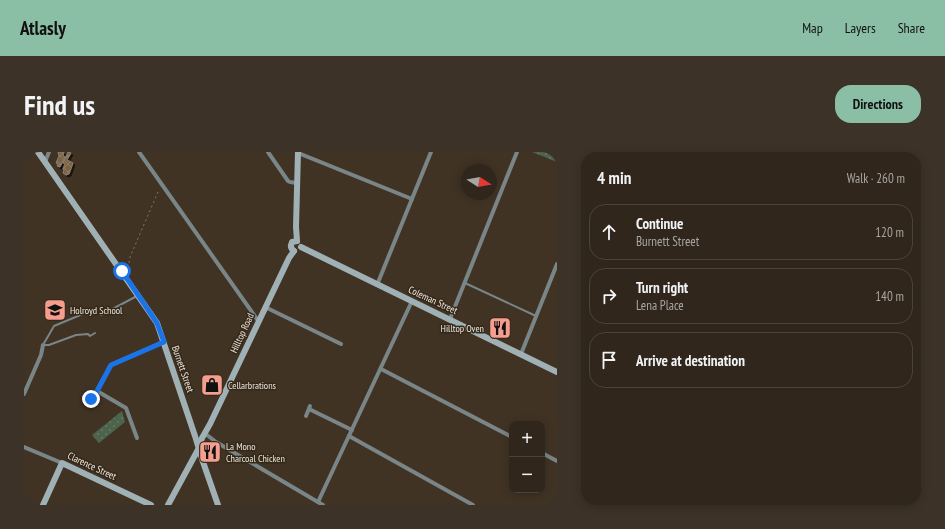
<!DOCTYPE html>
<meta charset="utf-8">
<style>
:root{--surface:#30261b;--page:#3c3228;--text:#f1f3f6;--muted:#a8a5a3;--line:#4b433a;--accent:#8abfa5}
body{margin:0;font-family:"PT Sans Narrow",sans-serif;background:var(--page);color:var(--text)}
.controls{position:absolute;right:12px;bottom:12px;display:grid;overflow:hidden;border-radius:8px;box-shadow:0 2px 10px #0003}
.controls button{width:36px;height:36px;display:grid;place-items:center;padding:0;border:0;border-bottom:1px solid var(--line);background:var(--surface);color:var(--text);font:20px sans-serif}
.compass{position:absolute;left:437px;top:12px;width:36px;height:36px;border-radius:50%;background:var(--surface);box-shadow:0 2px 10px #0003;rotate:101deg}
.stop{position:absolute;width:12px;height:12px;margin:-9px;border:3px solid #1a73e8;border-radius:50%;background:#fff}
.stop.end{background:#1a73e8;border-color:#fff;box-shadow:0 1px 4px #0008}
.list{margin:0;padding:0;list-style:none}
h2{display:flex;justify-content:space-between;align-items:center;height:52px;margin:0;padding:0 16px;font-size:17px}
h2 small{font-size:13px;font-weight:400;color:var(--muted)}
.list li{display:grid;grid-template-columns:26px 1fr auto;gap:12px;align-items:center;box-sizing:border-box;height:56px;margin:0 8px 8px;padding:0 8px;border:1px solid var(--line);border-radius:16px}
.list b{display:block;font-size:15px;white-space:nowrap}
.list p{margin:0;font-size:13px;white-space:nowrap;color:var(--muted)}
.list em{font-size:13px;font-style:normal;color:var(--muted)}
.icon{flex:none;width:22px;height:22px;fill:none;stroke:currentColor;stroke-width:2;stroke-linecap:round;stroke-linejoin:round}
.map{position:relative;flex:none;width:533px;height:353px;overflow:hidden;border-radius:16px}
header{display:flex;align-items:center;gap:24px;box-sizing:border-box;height:56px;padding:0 20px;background:var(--accent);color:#111}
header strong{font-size:19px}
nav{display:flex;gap:22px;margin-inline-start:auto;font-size:14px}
.intro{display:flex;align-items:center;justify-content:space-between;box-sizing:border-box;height:96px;padding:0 24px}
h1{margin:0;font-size:28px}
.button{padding:10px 18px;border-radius:16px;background:var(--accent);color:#111;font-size:14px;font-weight:700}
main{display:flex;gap:24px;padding:0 24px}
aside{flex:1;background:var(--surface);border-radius:16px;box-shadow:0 2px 10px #0003}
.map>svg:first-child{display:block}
.park{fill:url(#park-dots)}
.building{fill:url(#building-cross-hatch);stroke:#8d7f6e;filter:url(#shadow)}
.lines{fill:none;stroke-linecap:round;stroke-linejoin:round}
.path{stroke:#81766a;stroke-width:1;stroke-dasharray:2 3;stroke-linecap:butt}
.lane{stroke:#798587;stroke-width:2}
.street{stroke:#798587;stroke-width:4}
.secondary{stroke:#9fb1b5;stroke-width:6}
.route{stroke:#1a73e8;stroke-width:5}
.labels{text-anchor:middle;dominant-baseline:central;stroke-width:3;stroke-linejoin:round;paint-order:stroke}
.street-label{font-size:10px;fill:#ede5dc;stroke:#35291a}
.poi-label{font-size:10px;fill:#ede5dc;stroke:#35291a;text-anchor:start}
</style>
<header>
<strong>Atlasly</strong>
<nav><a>Map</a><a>Layers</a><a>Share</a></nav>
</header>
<div class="intro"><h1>Find us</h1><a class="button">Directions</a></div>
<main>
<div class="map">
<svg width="533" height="353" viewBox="0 0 533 353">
<defs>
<pattern id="park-dots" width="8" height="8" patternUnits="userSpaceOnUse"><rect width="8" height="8" fill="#4c644c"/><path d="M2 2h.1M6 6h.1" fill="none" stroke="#667a65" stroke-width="1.8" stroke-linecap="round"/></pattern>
<pattern id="building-cross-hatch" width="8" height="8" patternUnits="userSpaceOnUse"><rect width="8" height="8" fill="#7c6345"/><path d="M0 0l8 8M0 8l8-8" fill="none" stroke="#8f795f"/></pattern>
<filter id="shadow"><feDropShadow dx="2" dy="2" stdDeviation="0" flood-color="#0009"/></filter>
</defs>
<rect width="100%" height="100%" fill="#403324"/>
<g class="park">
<polygon points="508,0 533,0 533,10"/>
<polygon points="98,259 101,270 75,291 68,283"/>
</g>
<g class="building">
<polygon points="34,0 40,0 39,4 41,5 36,15 33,14 34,12 32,11 35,4"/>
<polygon points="44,0 47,1 43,8 49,11 45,22 42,23 39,21 40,18 39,17 41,12 39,11"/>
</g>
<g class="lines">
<polyline class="path" points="101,114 105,111 106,105 134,40"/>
<g class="lane">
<polyline points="441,131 512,164"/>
<polyline points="68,162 66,159 30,174 19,193 25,193 52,183 64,182 66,184 71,181"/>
<polyline points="77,163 113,144"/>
</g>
<g class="street">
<polyline points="115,0 235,170"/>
<polyline points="244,0 264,29 266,30 273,31"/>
<polyline points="274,1 388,47"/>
<polyline points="21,10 25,0"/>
<polyline points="353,133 407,0"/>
<polyline points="241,155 317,192"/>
<polyline points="426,167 493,0"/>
<polyline points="497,202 533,112"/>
<polyline points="357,217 488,285"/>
<polyline points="73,239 102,256 113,286"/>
<polyline points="0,242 17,203 19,193"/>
<polyline points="67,247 73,239 87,213 139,190"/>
<polyline points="285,257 328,278"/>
<polyline points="282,264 286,254"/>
<polyline points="183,283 192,290 299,353"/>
<polyline points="325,284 449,353"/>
<polyline points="0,295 38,311"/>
<polyline points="518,301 533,309"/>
<polyline points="294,350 388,149"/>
</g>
<g class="secondary">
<polyline points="14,0 133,171 171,284 178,307 194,353"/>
<polyline points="273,89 272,75 274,0"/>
<polyline points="277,95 533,220"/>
<path d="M 270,99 C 267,97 266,94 268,90 L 273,89"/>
<polyline points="175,295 178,286 186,272 265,106 270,99"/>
<polyline points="19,353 38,311 127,353"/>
<polyline points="144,353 176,294"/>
</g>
</g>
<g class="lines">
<polyline class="route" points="67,247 73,239 87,213 140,190 133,171 98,119"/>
</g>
<defs>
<g id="school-square" transform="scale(1.15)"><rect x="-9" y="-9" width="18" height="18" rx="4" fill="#f59d8e" stroke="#35291a"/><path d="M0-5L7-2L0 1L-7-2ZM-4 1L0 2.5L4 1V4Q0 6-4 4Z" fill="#111"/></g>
<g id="restaurant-square" transform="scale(1.15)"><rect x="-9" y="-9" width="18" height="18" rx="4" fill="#f59d8e" stroke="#35291a"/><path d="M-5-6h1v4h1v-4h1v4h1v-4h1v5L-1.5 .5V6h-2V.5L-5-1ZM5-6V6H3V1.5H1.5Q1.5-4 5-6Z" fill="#111"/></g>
<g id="shop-square" transform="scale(1.15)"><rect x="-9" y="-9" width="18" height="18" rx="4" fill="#f59d8e" stroke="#35291a"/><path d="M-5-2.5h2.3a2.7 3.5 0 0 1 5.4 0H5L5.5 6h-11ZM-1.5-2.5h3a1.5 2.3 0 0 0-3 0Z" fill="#111"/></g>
</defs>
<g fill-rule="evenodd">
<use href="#school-square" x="31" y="158"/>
<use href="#restaurant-square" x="476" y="176"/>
<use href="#shop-square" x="188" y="233"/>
<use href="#restaurant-square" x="186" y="300"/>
</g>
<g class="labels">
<g class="street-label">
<text transform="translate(409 148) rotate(25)">Coleman Street</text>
<text transform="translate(218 181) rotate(-65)">Hilltop Road</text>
<text transform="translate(159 217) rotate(71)">Burnett Street</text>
<text transform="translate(68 314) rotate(25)">Clarence Street</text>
</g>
<g class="poi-label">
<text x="46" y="158">Holroyd School</text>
<text x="460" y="176" text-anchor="end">Hilltop Oven</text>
<text x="204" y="233">Cellarbrations</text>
<text x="202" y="294">La Mono<tspan x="202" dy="12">Charcoal Chicken</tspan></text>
</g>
</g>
</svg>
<div class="controls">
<button>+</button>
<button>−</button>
</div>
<svg class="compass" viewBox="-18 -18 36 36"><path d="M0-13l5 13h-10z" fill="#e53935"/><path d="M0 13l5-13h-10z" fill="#a8a5a3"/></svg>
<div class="stop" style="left:98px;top:119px"></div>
<div class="stop end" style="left:67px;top:247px"></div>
</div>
<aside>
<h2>4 min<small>Walk · 260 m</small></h2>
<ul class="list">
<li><svg class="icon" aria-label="ahead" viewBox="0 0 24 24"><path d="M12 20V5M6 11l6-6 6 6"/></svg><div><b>Continue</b><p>Burnett Street</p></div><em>120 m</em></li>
<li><svg class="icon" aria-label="right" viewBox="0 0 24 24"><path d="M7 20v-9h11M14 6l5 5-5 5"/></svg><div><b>Turn right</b><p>Lena Place</p></div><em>140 m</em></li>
<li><svg class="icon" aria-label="arrive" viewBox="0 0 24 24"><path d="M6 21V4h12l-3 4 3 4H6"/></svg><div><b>Arrive at destination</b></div></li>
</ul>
</aside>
</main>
